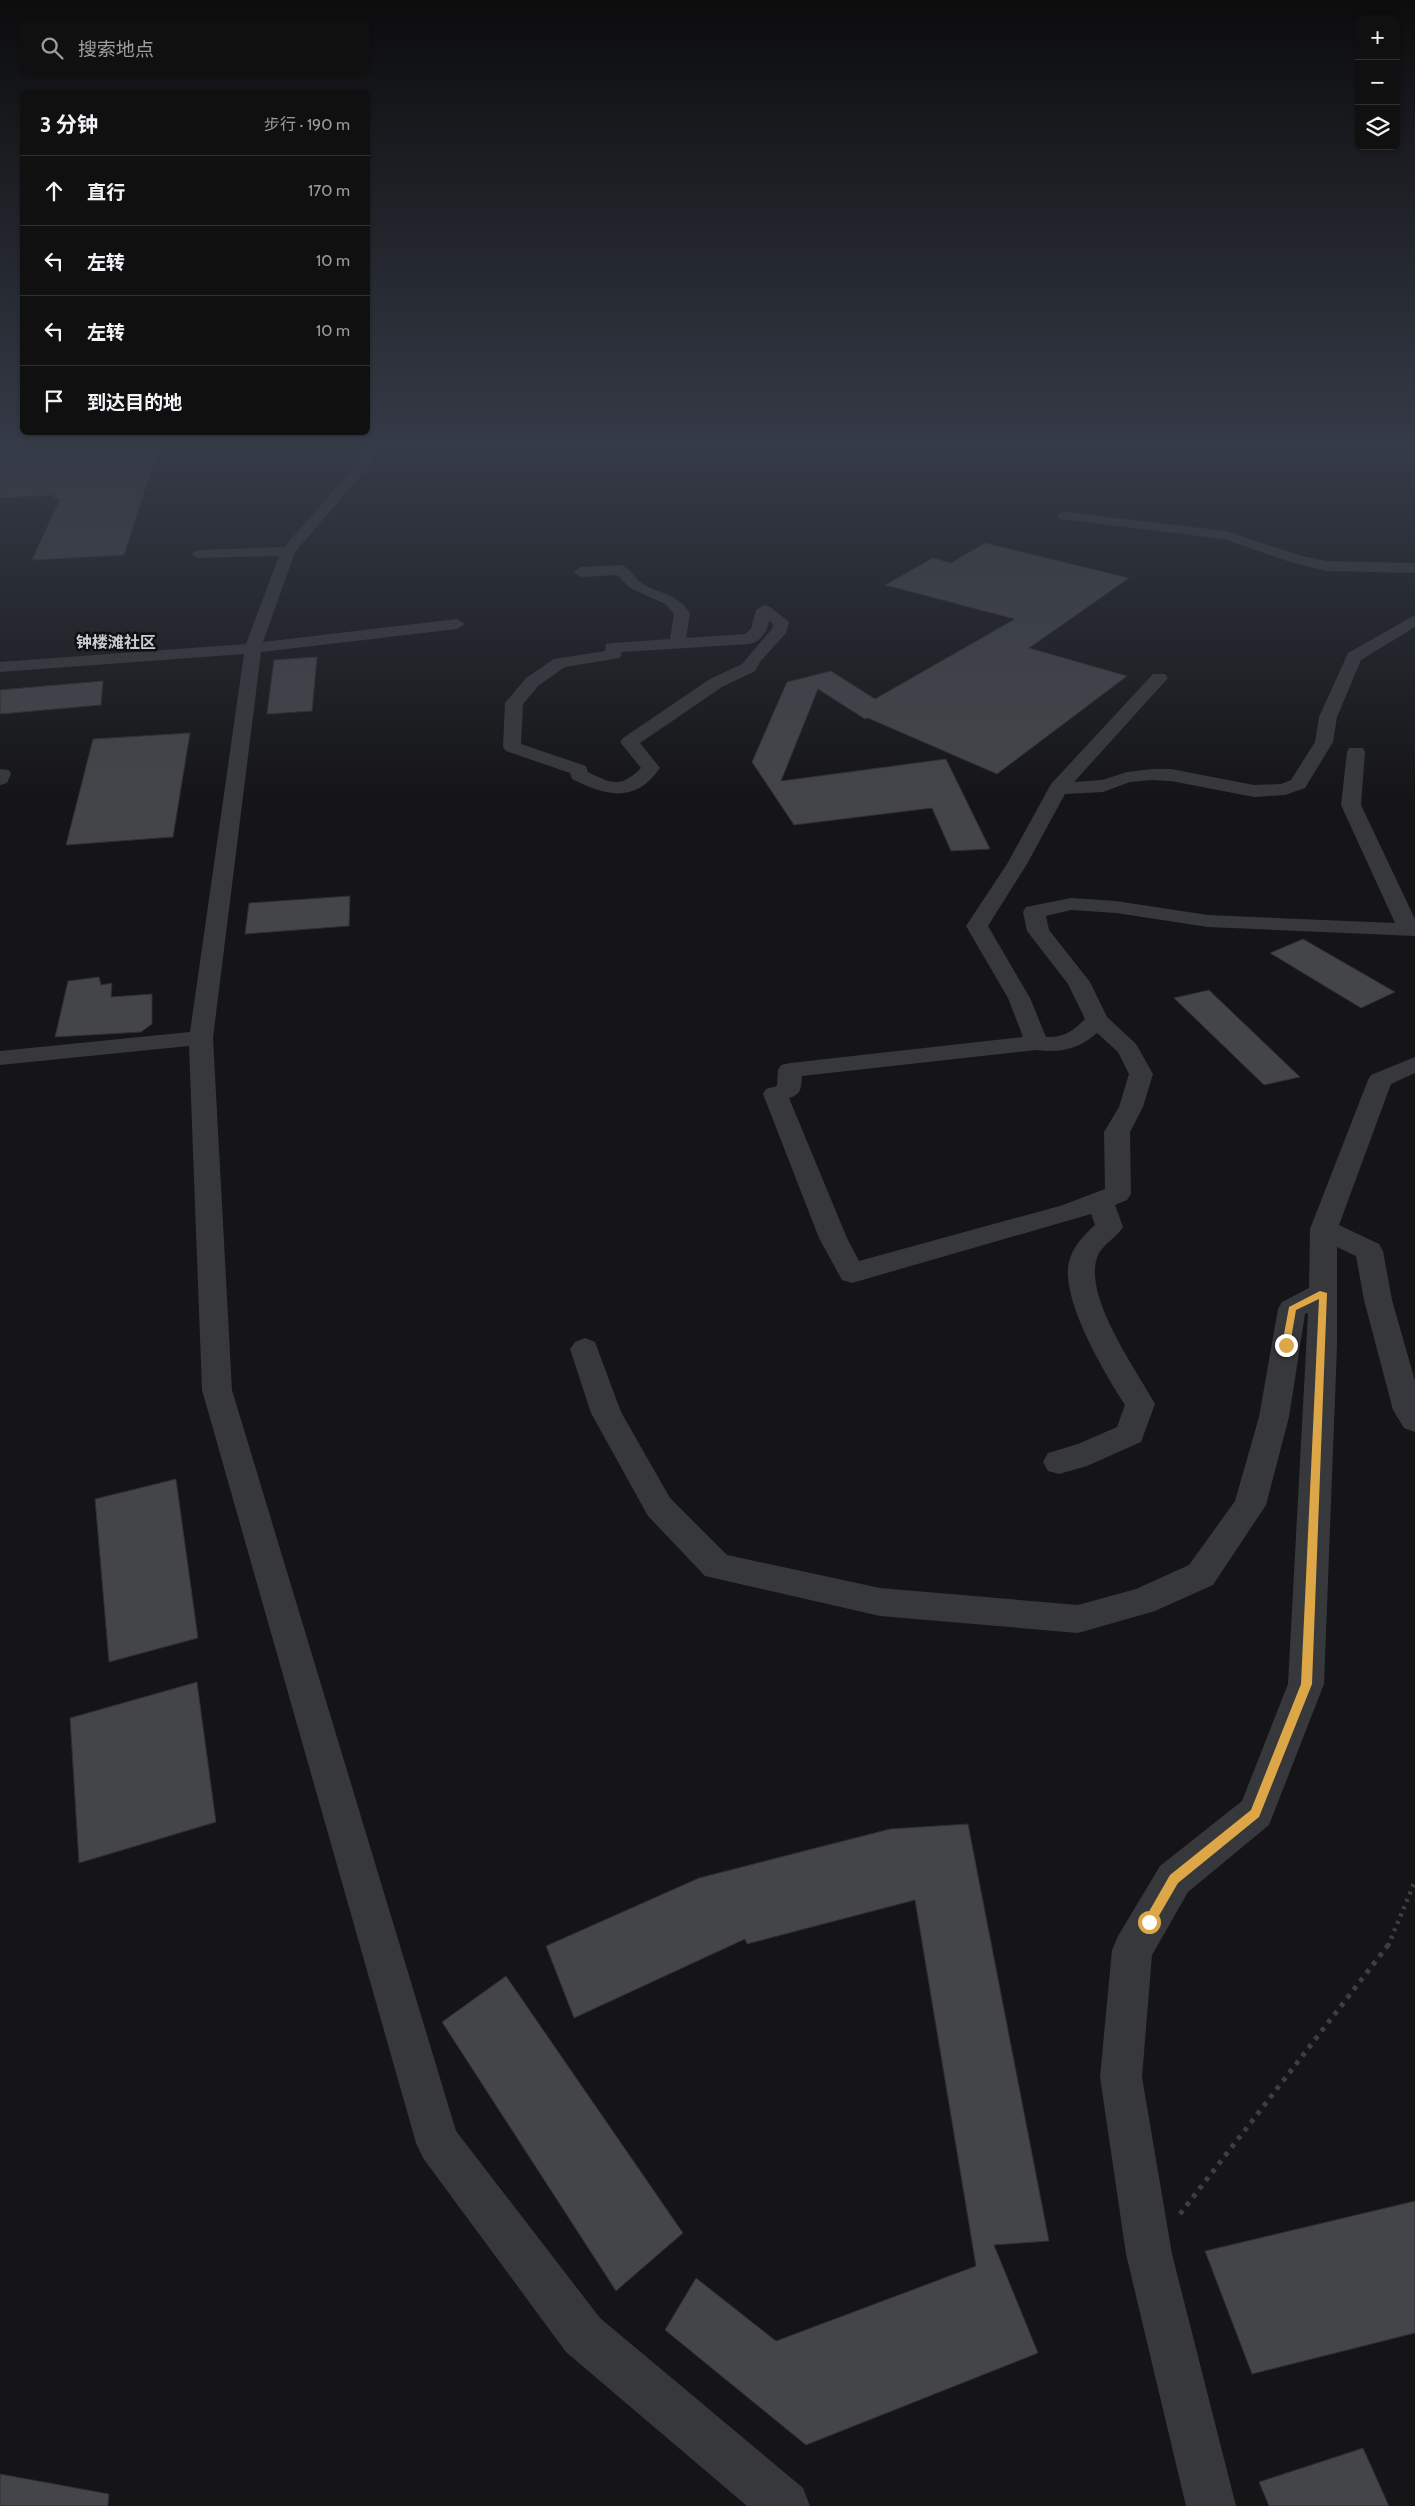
<!DOCTYPE html>
<html lang="zh">
<meta charset="utf-8">
<style>
:root{--surface:#101011;--page:#1e1e1f;--text:#f1f3f6;--muted:#9c9d9f;--line:#303031}
body{margin:0;font-family:Cabin,"Noto Sans SC",sans-serif;background:var(--page);color:var(--text)}
.controls{position:absolute;right:15px;top:15px;display:grid;overflow:hidden;border-radius:8px;box-shadow:0 1px 4px #0004}
.controls button{width:45px;height:45px;display:grid;place-items:center;padding:0;border:0;border-bottom:1px solid var(--line);background:var(--surface);color:var(--text);font:25px sans-serif}
.stop{position:absolute;width:15px;height:15px;margin:-11px;border:4px solid #dda747;border-radius:50%;background:#fff}
.stop.end{background:#dda747;border-color:#fff;box-shadow:0 1px 5px #0008}
.list{margin:0;padding:0;list-style:none}
h2{display:flex;justify-content:space-between;align-items:center;height:65px;margin:0;padding:0 20px;font-size:21px}
h2 small{font-size:16px;font-weight:400;color:var(--muted)}
.list li{display:grid;grid-template-columns:32px 1fr auto;gap:15px;align-items:center;box-sizing:border-box;height:70px;padding:0 20px;border-top:1px solid var(--line)}
.list b{display:block;font-size:19px;white-space:nowrap}
.list em{font-size:16px;font-style:normal;color:var(--muted)}
.icon{flex:none;width:28px;height:28px;fill:none;stroke:currentColor;stroke-width:2;stroke-linecap:round;stroke-linejoin:round}
.map{position:relative;flex:none;width:1415px;height:2506px;overflow:hidden}
.search{position:absolute;background:var(--surface);box-shadow:0 1px 4px #0004;left:20px;top:20px;width:350px;height:55px;display:flex;align-items:center;gap:12px;box-sizing:border-box;padding:0 18px;border-radius:8px;color:var(--muted);font-size:19px}
.panel{position:absolute;background:var(--surface);box-shadow:0 1px 4px #0004;left:20px;top:90px;width:350px;height:345px;border-radius:8px}
.map>svg:first-child{display:block}
.building{fill:#444549;stroke:#2f2f32}
.lines{fill:none;stroke-linecap:round;stroke-linejoin:round}
.path-far1{stroke:#3d3e42;stroke-width:4.5;stroke-dasharray:3 5;stroke-linecap:butt}
.path{stroke:#3d3e42;stroke-width:5;stroke-dasharray:4.5 6;stroke-linecap:butt}
.minor{fill:#37383b;fill-rule:evenodd}
.route{fill:#dda747}
.labels{text-anchor:middle;dominant-baseline:central;stroke-width:5;stroke-linejoin:round;paint-order:stroke}
.far-quarter-label{font-size:16px;font-weight:bold;fill:#c9ccd2;stroke:#101012}
</style>
<div class="map">
<svg width="1415" height="2506" viewBox="0 0 1415 2506">
<rect width="100%" height="100%" fill="#151517"/>
<g class="building">
<polygon points="0,449 158,449 124,555 32,560 60,499 52,499 54,495 0,498"/>
<polygon points="985,543 1129,578 1029,648 1127,676 997,774 868,718 865,719 818,689 781,781 946,759 990,849 951,851 932,808 794,825 752,762 787,682 831,671 875,699 1015,619 885,585 933,558 951,563"/>
<polygon points="317,657 312,711 267,714 274,660"/>
<polygon points="103,681 101,705 0,714 0,690"/>
<polygon points="190,733 173,837 66,845 93,739"/>
<polygon points="350,896 349,926 245,934 249,903"/>
<polygon points="1303,939 1395,992 1361,1008 1270,953"/>
<polygon points="99,977 101,985 112,983 111,997 152,994 152,1024 141,1032 55,1037 68,981"/>
<polygon points="1209,990 1300,1077 1264,1085 1174,998"/>
<polygon points="176,1479 198,1638 109,1662 95,1499"/>
<polygon points="197,1682 216,1822 79,1863 70,1718"/>
<polygon points="968,1824 1049,2241 994,2245 1038,2353 806,2445 665,2330 696,2278 776,2341 976,2266 915,1900 747,1944 745,1939 574,2018 546,1946 699,1878 890,1829"/>
<polygon points="506,1976 683,2233 616,2291 442,2022"/>
<polygon points="1415,2201 1415,2333 1252,2374 1205,2251"/>
<polygon points="1363,2448 1389,2506 1269,2506 1259,2482"/>
<polygon points="0,2474 109,2494 108,2506 0,2506"/>
</g>
<g class="lines">
<polyline class="path-far1" points="1388,1946 1415,1881"/>
<polyline class="path" points="1180,2214 1389,1944"/>
<g class="minor">
<polygon points="362,449 374,449 370,465 295,552 263,642 457,619 465,624 457,629 261,652 213,1038 232,1390 456,2131 600,2318 803,2488 810,2506 747,2506 566,2352 423,2158 416,2143 202,1390 189,1046 0,1065 0,1051 190,1032 244,654 0,672 0,662 246,644 279,556 198,558 191,554 198,550 284,547 357,464"/>
<polygon points="1065,512 1226,531 1302,556 1327,561 1415,563 1415,573 1327,571 1293,563 1224,539 1060,519 1058,516 1060,513"/>
<path d="M 621,565 C 630,568 633,575 639,581 C 657,595 674,590 690,613 L 686,638 L 745,634 L 751,629 L 756,610 L 764,605 L 770,607 L 789,622 L 786,633 L 760,662 L 755,671 L 722,687 L 640,743 L 660,768 C 635,804 606,796 572,779 L 570,773 L 506,751 L 503,747 L 505,703 L 526,678 L 554,659 L 605,651 L 606,644 L 612,643 L 670,639 L 674,614 L 665,604 L 630,588 L 617,575 L 581,577 L 573,572 L 581,567 ZM 769,621 L 773,624 L 772,629 L 742,664 L 710,679 L 623,738 L 620,742 L 641,768 C 621,788 612,784 588,772 L 586,766 L 521,744 L 523,704 L 538,686 L 565,667 L 620,658 L 622,652 L 750,644 C 761,641 767,632 769,621 Z"/>
<path d="M 1415,615 L 1415,627 L 1361,660 L 1337,717 L 1333,742 L 1305,788 L 1285,795 L 1254,797 L 1171,781 L 1152,780 L 1130,782 L 1103,792 L 1065,794 L 1027,864 L 988,926 L 1030,998 L 1046,1037 C 1064,1038 1073,1031 1085,1019 L 1068,984 L 1027,931 L 1023,912 L 1026,907 L 1071,898 L 1116,901 L 1208,915 L 1395,923 L 1341,805 L 1347,752 L 1349,748 L 1363,748 L 1365,752 L 1361,805 L 1415,919 L 1415,936 L 1208,927 L 1116,913 L 1071,910 L 1046,916 L 1049,930 L 1090,982 L 1107,1017 L 1136,1044 L 1153,1074 L 1143,1107 L 1130,1132 L 1131,1194 L 1127,1200 L 1115,1205 L 1123,1227 C 1117,1237 1105,1243 1099,1253 C 1079,1292 1137,1370 1155,1404 L 1141,1442 L 1087,1466 L 1059,1474 L 1048,1471 L 1043,1462 L 1048,1453 L 1078,1444 L 1117,1427 L 1125,1405 C 1105,1374 1060,1299 1069,1262 C 1073,1246 1083,1236 1095,1225 L 1091,1214 L 852,1283 L 842,1280 L 819,1238 L 763,1094 L 766,1089 L 777,1086 L 778,1070 L 781,1065 L 790,1063 L 1023,1037 L 1008,998 L 966,926 L 1007,864 L 1051,784 L 1153,674 L 1165,674 L 1168,678 L 1074,782 L 1102,780 L 1127,772 L 1152,769 L 1171,769 L 1254,785 L 1281,784 L 1291,780 L 1315,742 L 1319,717 L 1348,653 ZM 1097,1033 L 1118,1052 L 1129,1074 L 1119,1107 L 1104,1132 L 1105,1189 L 1063,1205 L 859,1261 L 847,1238 L 789,1098 C 802,1094 801,1088 802,1076 L 1037,1050 C 1061,1053 1079,1049 1097,1033 Z"/>
<polygon points="0,769 9,770 11,774 7,783 0,785"/>
<polygon points="1415,1057 1415,1073 1391,1084 1339,1225 1379,1244 1383,1251 1392,1300 1415,1381 1415,1432 1404,1428 1393,1410 1364,1300 1356,1256 1337,1247 1337,1346 1324,1684 1269,1825 1188,1892 1152,1955 1142,2077 1172,2254 1236,2506 1186,2506 1126,2254 1100,2077 1112,1950 1118,1936 1160,1866 1242,1801 1288,1684 1308,1313 1305,1314 1289,1417 1266,1505 1213,1585 1155,1611 1078,1633 880,1616 705,1576 648,1516 591,1413 570,1349 575,1342 585,1338 595,1342 621,1412 670,1498 727,1555 880,1588 1078,1605 1136,1589 1189,1565 1235,1501 1259,1417 1278,1309 1282,1302 1309,1288 1310,1229 1368,1080 1371,1075"/>
</g>
</g>
<linearGradient id="sky" x2="0" y2="1"><stop stop-color="#0c0c0d"/><stop offset="0.56" stop-color="#353b47"/><stop offset="1" stop-color="#353b47" stop-opacity="0"/></linearGradient>
<rect width="1415" height="799" fill="url(#sky)"/>
<polygon class="route" points="1320,1291 1327,1293 1312,1684 1259,1817 1178,1883 1153,1926 1149,1927 1143,1922 1170,1875 1251,1810 1301,1684 1319,1299 1296,1310 1290,1345 1286,1348 1282,1345 1289,1307"/>
<g class="labels">
<g class="far-quarter-label">
<text x="116" y="642">钟楼滩社区</text>
</g>
</g>
</svg>
<div class="controls">
<button>+</button>
<button>−</button>
<button><svg class="icon" aria-label="layers" viewBox="0 0 24 24"><path d="M12 4l9 5-9 5-9-5zM3 14l9 5 9-5"/></svg></button>
</div>
<div class="stop" style="left:1149px;top:1922px"></div>
<div class="stop end" style="left:1286px;top:1345px"></div>
<div class="search"><svg class="icon" aria-label="search" viewBox="0 0 24 24"><circle cx="10" cy="10" r="6"/><path d="M15 15l6 6"/></svg>搜索地点</div>
<section class="panel">
<h2>3 分钟<small>步行 · 190 m</small></h2>
<ul class="list">
<li><svg class="icon" aria-label="ahead" viewBox="0 0 24 24"><path d="M12 20V5M6 11l6-6 6 6"/></svg><div><b>直行</b></div><em>170 m</em></li>
<li><svg class="icon" aria-label="left" viewBox="0 0 24 24"><path d="M17 20v-9H6M10 6l-5 5 5 5"/></svg><div><b>左转</b></div><em>10 m</em></li>
<li><svg class="icon" aria-label="left" viewBox="0 0 24 24"><path d="M17 20v-9H6M10 6l-5 5 5 5"/></svg><div><b>左转</b></div><em>10 m</em></li>
<li><svg class="icon" aria-label="arrive" viewBox="0 0 24 24"><path d="M6 21V4h12l-3 4 3 4H6"/></svg><div><b>到达目的地</b></div></li>
</ul>
</section>
</div>
